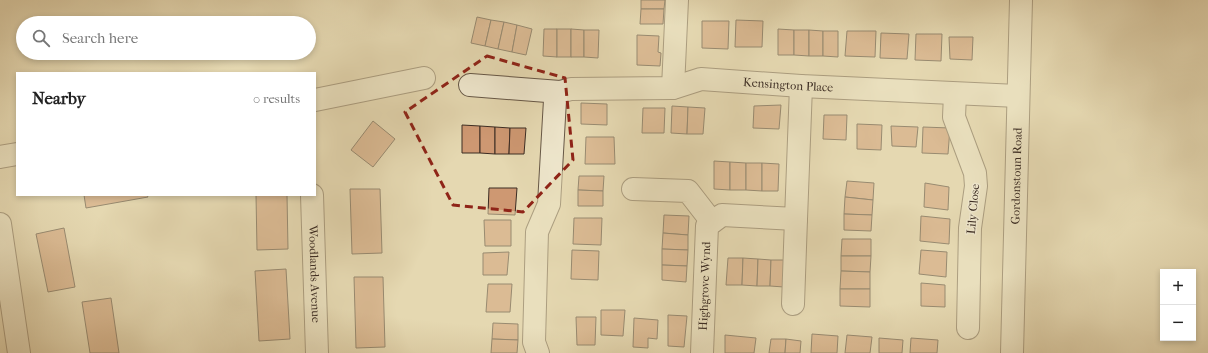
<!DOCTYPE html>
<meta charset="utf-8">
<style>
:root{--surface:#fff;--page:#f6f6f6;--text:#222;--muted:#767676;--line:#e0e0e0}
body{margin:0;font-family:"IM FELL French Canon",serif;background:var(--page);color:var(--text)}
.controls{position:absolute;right:12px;bottom:12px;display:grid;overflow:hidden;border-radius:0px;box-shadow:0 2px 6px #0003}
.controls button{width:36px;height:36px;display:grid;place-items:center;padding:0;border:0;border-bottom:1px solid var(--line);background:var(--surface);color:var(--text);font:20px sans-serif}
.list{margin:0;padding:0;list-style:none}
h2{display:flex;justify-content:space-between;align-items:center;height:52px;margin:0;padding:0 16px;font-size:17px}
h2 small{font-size:13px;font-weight:400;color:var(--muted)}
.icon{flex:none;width:22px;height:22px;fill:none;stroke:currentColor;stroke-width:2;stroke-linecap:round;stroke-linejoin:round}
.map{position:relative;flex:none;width:1208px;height:353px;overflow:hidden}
.search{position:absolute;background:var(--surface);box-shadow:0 2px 6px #0003;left:16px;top:16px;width:300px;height:44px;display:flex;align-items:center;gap:10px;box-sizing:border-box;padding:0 14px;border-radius:22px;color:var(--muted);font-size:15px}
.panel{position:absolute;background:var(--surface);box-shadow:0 2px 6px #0003;left:16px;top:72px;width:300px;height:124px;border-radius:0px}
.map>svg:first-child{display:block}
.building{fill:#ce9872;stroke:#3b2c23}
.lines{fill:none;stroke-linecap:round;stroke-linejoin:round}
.street-casing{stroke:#665746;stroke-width:24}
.street{stroke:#eee6cc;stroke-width:22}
.marked{fill:none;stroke:#8f2418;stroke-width:3;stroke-dasharray:8 5;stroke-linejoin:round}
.labels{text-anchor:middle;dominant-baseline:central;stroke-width:3;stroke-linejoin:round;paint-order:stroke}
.street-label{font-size:12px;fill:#3b2c23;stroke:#eee6cc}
</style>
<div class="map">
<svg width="1208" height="353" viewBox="0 0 1208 353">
<rect width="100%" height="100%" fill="#e5d8b1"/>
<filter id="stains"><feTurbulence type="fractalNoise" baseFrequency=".005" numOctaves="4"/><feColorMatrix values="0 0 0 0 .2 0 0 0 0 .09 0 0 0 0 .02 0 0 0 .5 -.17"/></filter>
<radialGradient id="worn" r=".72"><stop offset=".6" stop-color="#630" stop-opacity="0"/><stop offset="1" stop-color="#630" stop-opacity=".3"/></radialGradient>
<g class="building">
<polygon points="641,0 665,0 664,9 641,9"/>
<polygon points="641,9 664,9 663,24 640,24"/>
<polygon points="477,17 491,20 485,46 471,43"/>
<polygon points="491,20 504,22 498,49 485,46"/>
<polygon points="736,20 763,21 762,47 735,47"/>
<polygon points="702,21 729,21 728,49 702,48"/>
<polygon points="504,22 517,25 512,52 498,49"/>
<polygon points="517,25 532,29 526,55 512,52"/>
<polygon points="544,29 557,29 557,57 543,56"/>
<rect x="557" y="29" width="14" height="28"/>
<polygon points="571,29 584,30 584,57 571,57"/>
<polygon points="778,29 794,30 794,55 778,55"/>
<polygon points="584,30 599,30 598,58 584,57"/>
<polygon points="794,30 809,30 809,56 794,55"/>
<polygon points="809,30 823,31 823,56 809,56"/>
<polygon points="823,31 838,31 838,57 823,56"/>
<polygon points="847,31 876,31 875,57 845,56"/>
<polygon points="881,33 909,34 907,59 880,58"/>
<polygon points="916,34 942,34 941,61 915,60"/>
<polygon points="637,35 659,36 658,52 661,53 660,66 637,65"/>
<polygon points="949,37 973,37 972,60 950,59"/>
<polygon points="581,103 607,104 607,125 581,124"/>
<polygon points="781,105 779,129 753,128 754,106"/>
<polygon points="672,106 688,107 687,134 671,133"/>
<polygon points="688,107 705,108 703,134 687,134"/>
<polygon points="643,108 665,108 664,133 642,133"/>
<polygon points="824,115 847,115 846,140 823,139"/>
<polygon points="373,121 395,139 373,167 351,150"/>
<polygon points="857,124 882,125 881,150 857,149"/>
<polygon points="462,125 480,126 480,153 462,153"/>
<polygon points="480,126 495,127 495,154 480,153"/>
<polygon points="891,126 918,127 916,147 892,146"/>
<polygon points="495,127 510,128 509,154 495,154"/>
<polygon points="923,127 950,128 948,154 922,153"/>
<polygon points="510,128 526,128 524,154 509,154"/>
<polygon points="586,137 614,137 615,164 585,164"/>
<polygon points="714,161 730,162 730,190 714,189"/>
<polygon points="730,162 746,163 746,190 730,190"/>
<polygon points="746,163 762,163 762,191 746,190"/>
<polygon points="762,163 779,164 778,191 762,191"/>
<polygon points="579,176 604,176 603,191 578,190"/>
<polygon points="847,181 874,183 873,200 845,197"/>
<polygon points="925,183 949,187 948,210 924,207"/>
<polygon points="489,188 517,188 515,215 488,214"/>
<polygon points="350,189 380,189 382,253 352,254"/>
<polygon points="578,190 603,191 603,206 578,206"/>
<polygon points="84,195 147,195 148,197 86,208"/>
<polygon points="256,195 287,195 288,249 257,250"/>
<polygon points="845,197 873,200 872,215 844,214"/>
<polygon points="844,214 872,215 871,231 844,230"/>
<polygon points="664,215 689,216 688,235 663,233"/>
<polygon points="921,216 950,219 949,244 920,241"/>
<polygon points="574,218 602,218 601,245 573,244"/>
<polygon points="484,220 511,220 511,246 485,246"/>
<polygon points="64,228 75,287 48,292 36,234"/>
<polygon points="663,233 688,235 688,250 662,249"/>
<polygon points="842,239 871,239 871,256 841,256"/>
<polygon points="662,249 688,250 687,266 662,265"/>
<polygon points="572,250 599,251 598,280 571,279"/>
<polygon points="921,250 947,252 946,277 919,274"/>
<polygon points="509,252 507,275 483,275 483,253"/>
<polygon points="841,256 871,256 870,272 841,271"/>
<polygon points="728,258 743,258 742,285 726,285"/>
<polygon points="743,258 758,259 757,286 742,285"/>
<polygon points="758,259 771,260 770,286 757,286"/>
<polygon points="771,260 786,260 784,287 770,286"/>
<polygon points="662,265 687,266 686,282 662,280"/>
<polygon points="286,269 290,339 259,341 255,271"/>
<polygon points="841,271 870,272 870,289 840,289"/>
<polygon points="354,277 383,277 385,347 356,348"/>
<polygon points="921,283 945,285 945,307 921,306"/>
<polygon points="488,284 512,284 510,312 486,312"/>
<polygon points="840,289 870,289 870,307 840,306"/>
<polygon points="111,298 119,353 90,353 82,302"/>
<polygon points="601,310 625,310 623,336 601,335"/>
<polygon points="668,315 687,316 684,347 668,346"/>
<polygon points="576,317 596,317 595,345 577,345"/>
<polygon points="634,318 658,320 657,339 648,338 648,348 633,347"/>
<polygon points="493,323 518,324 518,340 492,339"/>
<polygon points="812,334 838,336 837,353 811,353"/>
<polygon points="725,335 756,338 754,353 725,353"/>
<polygon points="847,335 872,337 870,353 845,353"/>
<polygon points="879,338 903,340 902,353 879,353"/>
<polygon points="911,338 938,340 937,353 910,353"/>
<polygon points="492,339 518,340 517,353 491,353"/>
<polygon points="771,339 786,339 785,353 769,353"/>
<polygon points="786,339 801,341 800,353 785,353"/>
</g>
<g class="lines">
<g class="street-casing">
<g id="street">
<polyline points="470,85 560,92"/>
<polyline points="673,88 677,0"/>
<polyline points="955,94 954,117 975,173 976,186 970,228 968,328"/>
<polyline points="315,100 424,78"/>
<polyline points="0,157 17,154"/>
<polyline points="633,189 688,191 712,222"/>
<path id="s1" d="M 312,195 L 317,353"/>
<polyline points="0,224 19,353"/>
<polyline points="793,304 796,219"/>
<path id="s2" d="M 538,353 L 534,342 L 537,232 L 549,204 L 555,100 L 560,92 L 571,89 L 673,88 L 701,79 L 801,86 L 1018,96"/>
<path id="s3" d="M 702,353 L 707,226 L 722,215 L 796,219 L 801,86"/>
<path id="s4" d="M 1012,353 L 1021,0"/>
</g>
</g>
<use href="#street" class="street"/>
</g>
<path d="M0 0H1208V353H0ZM 487,56 L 565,78 L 573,160 L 523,212 L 453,205 L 405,112 Z" fill="#e5d8b1" fill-opacity=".55" fill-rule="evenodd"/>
<path class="marked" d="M 487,56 L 565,78 L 573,160 L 523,212 L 453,205 L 405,112 Z"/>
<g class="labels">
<g class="street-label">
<text stroke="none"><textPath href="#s2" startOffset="496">Kensington Place</textPath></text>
<text stroke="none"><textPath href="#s4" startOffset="177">Gordonstoun Road</textPath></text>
<text transform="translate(973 209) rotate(-85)">Lily Close</text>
<text stroke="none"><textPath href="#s1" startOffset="79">Woodlands Avenue</textPath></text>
<text stroke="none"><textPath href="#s3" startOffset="67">Highgrove Wynd</textPath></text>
</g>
</g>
<rect width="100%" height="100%" filter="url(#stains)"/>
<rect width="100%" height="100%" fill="url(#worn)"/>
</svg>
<div class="controls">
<button>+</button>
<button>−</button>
</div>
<div class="search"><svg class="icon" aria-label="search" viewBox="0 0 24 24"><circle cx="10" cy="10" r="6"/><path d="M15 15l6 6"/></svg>Search here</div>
<section class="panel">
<h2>Nearby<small>0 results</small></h2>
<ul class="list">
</ul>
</section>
</div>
